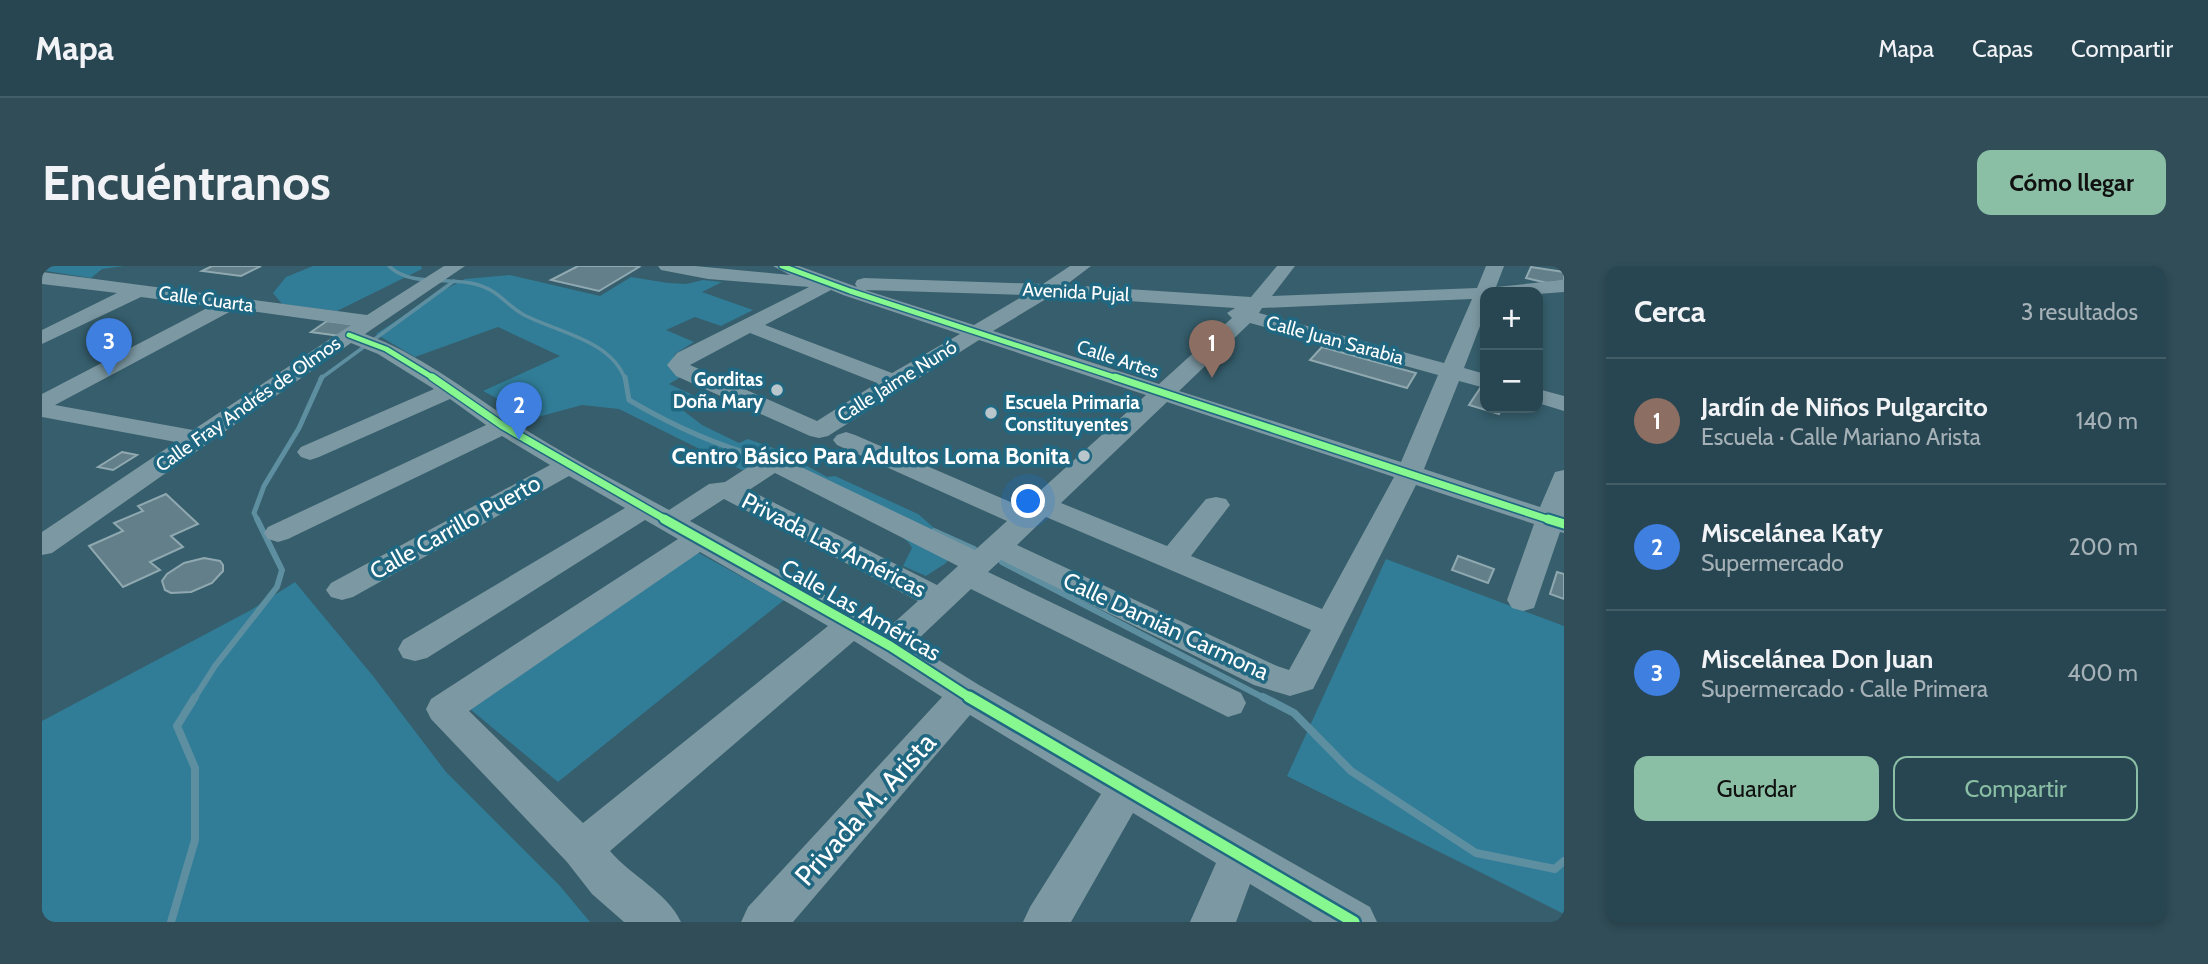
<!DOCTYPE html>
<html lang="es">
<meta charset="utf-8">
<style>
:root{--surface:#284651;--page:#304d58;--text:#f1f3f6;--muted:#a5b1b7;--line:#445e68;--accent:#8abfa5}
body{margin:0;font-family:Cabin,sans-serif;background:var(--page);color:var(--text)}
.controls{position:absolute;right:21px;top:21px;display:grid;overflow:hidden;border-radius:14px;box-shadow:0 4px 10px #0003}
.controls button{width:63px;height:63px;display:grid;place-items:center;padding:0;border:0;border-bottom:2px solid var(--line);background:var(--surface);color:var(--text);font:35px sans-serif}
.you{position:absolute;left:987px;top:236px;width:24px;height:24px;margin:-18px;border:5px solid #fff;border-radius:50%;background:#1a73e8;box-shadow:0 0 0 10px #1a73e833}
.badge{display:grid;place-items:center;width:46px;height:46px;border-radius:50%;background:var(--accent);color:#fff;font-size:23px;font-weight:700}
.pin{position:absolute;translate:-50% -58px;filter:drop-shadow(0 2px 4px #0008)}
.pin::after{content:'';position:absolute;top:37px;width:24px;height:21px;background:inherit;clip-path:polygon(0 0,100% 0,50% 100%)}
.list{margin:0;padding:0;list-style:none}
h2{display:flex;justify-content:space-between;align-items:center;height:91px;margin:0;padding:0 28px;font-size:30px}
h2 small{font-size:23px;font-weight:400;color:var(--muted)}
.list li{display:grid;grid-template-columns:46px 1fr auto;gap:21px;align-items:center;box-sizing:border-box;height:126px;padding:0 28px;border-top:2px solid var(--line)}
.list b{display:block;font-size:26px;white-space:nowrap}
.list p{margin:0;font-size:23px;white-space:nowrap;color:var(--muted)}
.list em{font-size:23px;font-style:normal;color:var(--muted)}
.actions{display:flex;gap:14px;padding:21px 28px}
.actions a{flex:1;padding:16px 0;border:2px solid var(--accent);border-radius:14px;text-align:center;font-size:24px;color:var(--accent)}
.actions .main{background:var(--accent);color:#111}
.map{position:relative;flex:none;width:1522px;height:656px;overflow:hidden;border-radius:14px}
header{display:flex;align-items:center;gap:42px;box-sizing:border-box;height:98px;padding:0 35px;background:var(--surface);border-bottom:2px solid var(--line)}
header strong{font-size:33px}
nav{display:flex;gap:38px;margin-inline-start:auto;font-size:24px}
.intro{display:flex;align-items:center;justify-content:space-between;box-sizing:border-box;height:168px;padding:0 42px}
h1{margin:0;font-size:49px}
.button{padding:18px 32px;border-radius:14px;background:var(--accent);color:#111;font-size:24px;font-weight:700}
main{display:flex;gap:42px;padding:0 42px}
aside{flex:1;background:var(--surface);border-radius:14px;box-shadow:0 4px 10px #0003}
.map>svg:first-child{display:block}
.green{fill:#317d97}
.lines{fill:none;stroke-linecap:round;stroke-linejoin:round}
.stream-far3{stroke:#5d8fa1;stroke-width:3.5}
.stream-far2{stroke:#5d8fa1;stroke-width:5}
.stream-far1{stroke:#5d8fa1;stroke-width:6}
.stream{stroke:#5d8fa1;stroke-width:8}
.building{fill:#63808a;stroke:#90a8b0;stroke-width:2}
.minor{fill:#7c98a2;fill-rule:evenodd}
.cycleway-far3-casing{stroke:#206882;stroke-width:8}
.cycleway-far2-casing{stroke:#206882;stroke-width:10}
.cycleway-far1-casing{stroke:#206882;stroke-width:13}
.cycleway-casing{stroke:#206882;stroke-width:16}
.cycleway-far3{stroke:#87f88f;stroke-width:5}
.cycleway-far2{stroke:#87f88f;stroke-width:7}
.cycleway-far1{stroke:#87f88f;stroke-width:9}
.cycleway{stroke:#87f88f;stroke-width:11}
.poi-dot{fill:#b9c7cc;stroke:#206882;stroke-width:2.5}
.labels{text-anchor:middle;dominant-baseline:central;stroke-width:7;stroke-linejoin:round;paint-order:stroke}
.far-street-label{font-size:19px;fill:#fff;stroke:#206882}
.far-poi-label{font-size:19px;font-weight:bold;fill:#fff;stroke:#206882;text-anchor:end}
.poi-label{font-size:23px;font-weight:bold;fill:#fff;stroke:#206882;text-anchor:end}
.street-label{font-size:23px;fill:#fff;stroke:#206882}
.near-street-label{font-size:28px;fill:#fff;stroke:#206882}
</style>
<header>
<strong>Mapa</strong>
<nav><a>Mapa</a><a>Capas</a><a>Compartir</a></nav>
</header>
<div class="intro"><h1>Encuéntranos</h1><a class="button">Cómo llegar</a></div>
<main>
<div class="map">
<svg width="1522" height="656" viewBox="0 0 1522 656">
<rect width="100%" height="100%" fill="#365e6c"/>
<g class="green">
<polygon points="9,0 82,0 60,3 49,12 4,5"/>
<polygon points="271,0 379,0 380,3 295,45 240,38 231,27 244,11"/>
<polygon points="468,9 558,30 589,11 626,17 644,18 661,14 680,16 660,26 711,44 679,60 653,51 624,64 652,76 633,88 630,97 644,108 627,118 651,129 634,139 660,159 697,177 706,173 737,184 785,211 793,210 876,248 913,280 904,297 884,310 861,300 870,282 867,277 825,241 753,206 706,207 577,143 540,139 492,152 441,125 518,90 456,61 373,91 334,68 398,26 423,13"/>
<polygon points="655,286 742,334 516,516 428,443"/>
<polygon points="1344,293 1522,360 1522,648 1245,510"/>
<polygon points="253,316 331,410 404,506 518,620 548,656 0,656 0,455 209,344"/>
</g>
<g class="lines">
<g class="stream-far3">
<path d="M 347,0 C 368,21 406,11 433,18 C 459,25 461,37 482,49 C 515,66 569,74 583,113"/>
<polyline points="278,113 412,15"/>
</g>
<g class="stream-far2">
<path d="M 583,111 L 587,134 C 631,160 675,180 725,193"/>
<polyline points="216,255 212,247 222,220 257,162 280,111"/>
</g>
<g class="stream-far1">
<polyline points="892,265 932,283"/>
<polyline points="960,296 1224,433"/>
<polyline points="152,433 173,400 235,321 240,304 215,253"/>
</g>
<g class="stream">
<polyline points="1221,431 1252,447 1309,505 1434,587 1513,603 1522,595"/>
<polyline points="129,656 153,574 153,502 135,460 153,431"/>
</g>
</g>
<g class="building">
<polygon points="170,0 219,0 199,10 160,5"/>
<polygon points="536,0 592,0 597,1 557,25 509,14"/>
<polygon points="1489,1 1522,6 1522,15 1505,17 1484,12"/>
<polygon points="285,55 315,59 298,70 269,66"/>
<polygon points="1280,81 1374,107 1365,122 1268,94"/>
<polygon points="1439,121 1443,122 1443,142 1460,142 1457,148 1427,139"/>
<polygon points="80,186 95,189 71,204 56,201"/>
<polygon points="124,228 156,258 129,270 141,281 108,296 118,304 81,321 47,280 81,265 72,257 101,245 96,240"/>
<polygon points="1416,290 1452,303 1446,317 1410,304"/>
<polygon points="162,292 178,295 181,299 181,305 170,317 149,326 129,327 123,324 120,315 125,308 142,297"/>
<polygon points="1515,306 1522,308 1522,333 1508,328"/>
</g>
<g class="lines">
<g class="minor">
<path d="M 402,0 L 423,0 L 323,68 C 377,88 422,123 469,154 C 519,188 575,215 627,244 L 667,218 L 683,216 L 723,190 L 732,188 L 933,284 L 965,255 L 795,179 L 791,174 L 795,169 L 804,166 L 813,169 L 980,241 L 1104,129 L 937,74 L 786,170 L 777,172 L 768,170 L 634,110 L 625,99 L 635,87 L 767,21 L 666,13 L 619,4 L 616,0 L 653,0 L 748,9 L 731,0 L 757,0 L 815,21 L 813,18 L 815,14 L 822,12 L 1001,18 L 1028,0 L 1049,0 L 1024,19 L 1209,31 L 1235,0 L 1253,0 L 1230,30 L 1435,22 L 1444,0 L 1462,0 L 1454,21 L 1522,14 L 1522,26 L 1496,28 L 1443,26 L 1443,47 L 1422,102 L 1443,108 L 1443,122 L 1417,115 L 1382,203 L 1498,241 L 1513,206 L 1522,204 L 1522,267 L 1518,266 L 1492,342 L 1481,345 L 1470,342 L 1465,334 L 1492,258 L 1374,219 L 1271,423 L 1248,430 L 1212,419 L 959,294 L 946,306 L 1199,427 L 1204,437 L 1199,447 L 1186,451 L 929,323 L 871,378 L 937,419 L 1328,641 L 1335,656 L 1271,656 L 1208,618 L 1194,656 L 1148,656 L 1174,597 L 1091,547 L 1029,656 L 981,656 L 988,641 L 1059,528 L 928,449 L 751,656 L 699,656 L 706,641 L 900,431 L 812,375 L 568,585 C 589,610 625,626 639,656 L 582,656 L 550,628 L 525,596 L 389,453 L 384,443 L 389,433 L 636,273 L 603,254 L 385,392 L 373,395 L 361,392 L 356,383 L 361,374 L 583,242 L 527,210 L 311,331 L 300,334 L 289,331 L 284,324 L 289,317 L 508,199 L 460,170 L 246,273 L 236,276 L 226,273 L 222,267 L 226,261 L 444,159 L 408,133 L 277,191 L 268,194 L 259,191 L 255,186 L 259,181 L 392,123 L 336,88 L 309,77 L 10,287 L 0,289 L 0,266 L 134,176 L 0,151 L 0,128 L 169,40 L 99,31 L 0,78 L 0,64 L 75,27 L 0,18 L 0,6 L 325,49 ZM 789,24 L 801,29 L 918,68 L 850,107 L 723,59 ZM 823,24 L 983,29 L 932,59 ZM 1009,30 L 1193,42 L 1185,47 L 1190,52 L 1117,118 L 951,65 ZM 1430,33 L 1402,97 L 1217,47 L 1220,42 ZM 193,43 L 309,59 L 151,164 L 13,139 ZM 1208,57 L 1396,109 L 1359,196 L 1137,125 ZM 708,67 L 835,117 L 775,155 L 648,99 ZM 1125,136 L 1352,211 L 1280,343 L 1149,290 L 1188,239 L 1184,233 L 1174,231 L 1164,233 L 1125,280 L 1019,237 ZM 733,207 L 916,300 L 895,319 L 707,224 ZM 682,233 L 876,335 L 845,363 L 648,255 ZM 1004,251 L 1269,364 L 1247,404 L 1235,400 L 975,279 ZM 658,286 L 786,360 L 541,557 L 427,445 Z"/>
<polygon points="1496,123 1522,130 1522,145 1496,137"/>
</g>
<g class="cycleway-far3-casing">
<g id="cycleway-far3">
<polyline points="740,0 808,25 1078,113"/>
<polyline points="307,69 344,83 393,113"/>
</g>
</g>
<g class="cycleway-far2-casing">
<g id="cycleway-far2">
<polyline points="390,111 461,160 626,255"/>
<polyline points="1073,111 1511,255"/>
</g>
</g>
<g class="cycleway-far1-casing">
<g id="cycleway-far1">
<polyline points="622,253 848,380 930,433"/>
<polyline points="1506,253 1522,258"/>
</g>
</g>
<g class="cycleway-casing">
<polyline id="cycleway" points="927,431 1312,656"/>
</g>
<use href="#cycleway-far3" class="cycleway-far3"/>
<use href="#cycleway-far2" class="cycleway-far2"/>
<use href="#cycleway-far1" class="cycleway-far1"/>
<use href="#cycleway" class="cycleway"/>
</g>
<g class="poi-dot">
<circle cx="735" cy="124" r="7"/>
<circle cx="949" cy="147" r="7"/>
<circle cx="1042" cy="190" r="7"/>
</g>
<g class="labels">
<g class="far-street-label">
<text transform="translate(1034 26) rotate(3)">Avenida Pujal</text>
<text transform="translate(164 33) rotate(8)">Calle Cuarta</text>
<text transform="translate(1293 74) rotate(15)">Calle Juan Sarabia</text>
<text transform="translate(1076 93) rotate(18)">Calle Artes</text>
<text transform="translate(855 115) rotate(-32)">Calle Jaime Nunó</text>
<text transform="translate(206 138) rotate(-35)">Calle Fray Andrés de Olmos</text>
</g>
<g class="far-poi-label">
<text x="721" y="113">Gorditas<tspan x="721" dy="22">Doña Mary</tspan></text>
<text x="963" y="136" text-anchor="start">Escuela Primaria<tspan x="963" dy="22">Constituyentes</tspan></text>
</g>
<g class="poi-label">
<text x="1028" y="190">Centro Básico Para Adultos Loma Bonita</text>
</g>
<g class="street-label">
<text transform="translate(413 261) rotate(-29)">Calle Carrillo Puerto</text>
<text transform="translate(792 279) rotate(27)">Privada Las Américas</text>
<text transform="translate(819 344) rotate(30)">Calle Las Américas</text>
<text transform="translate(1124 360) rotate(25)">Calle Damián Carmona</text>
</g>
<g class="near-street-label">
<text transform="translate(823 543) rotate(-48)">Privada M. Arista</text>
</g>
</g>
</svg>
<div class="controls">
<button>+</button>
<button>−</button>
</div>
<div class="you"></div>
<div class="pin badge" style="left:1170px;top:112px;background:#8d6e63">1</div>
<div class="pin badge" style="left:477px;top:174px;background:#3f7fe0">2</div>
<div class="pin badge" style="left:67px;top:110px;background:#3f7fe0">3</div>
</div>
<aside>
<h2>Cerca<small>3 resultados</small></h2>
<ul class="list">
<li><span class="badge" style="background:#8d6e63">1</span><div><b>Jardín de Niños Pulgarcito</b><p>Escuela · Calle Mariano Arista</p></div><em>140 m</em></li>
<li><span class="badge" style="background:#3f7fe0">2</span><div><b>Miscelánea Katy</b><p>Supermercado</p></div><em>200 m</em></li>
<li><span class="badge" style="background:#3f7fe0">3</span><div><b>Miscelánea Don Juan</b><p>Supermercado · Calle Primera</p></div><em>400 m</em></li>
</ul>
<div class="actions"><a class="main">Guardar</a><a>Compartir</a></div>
</aside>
</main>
